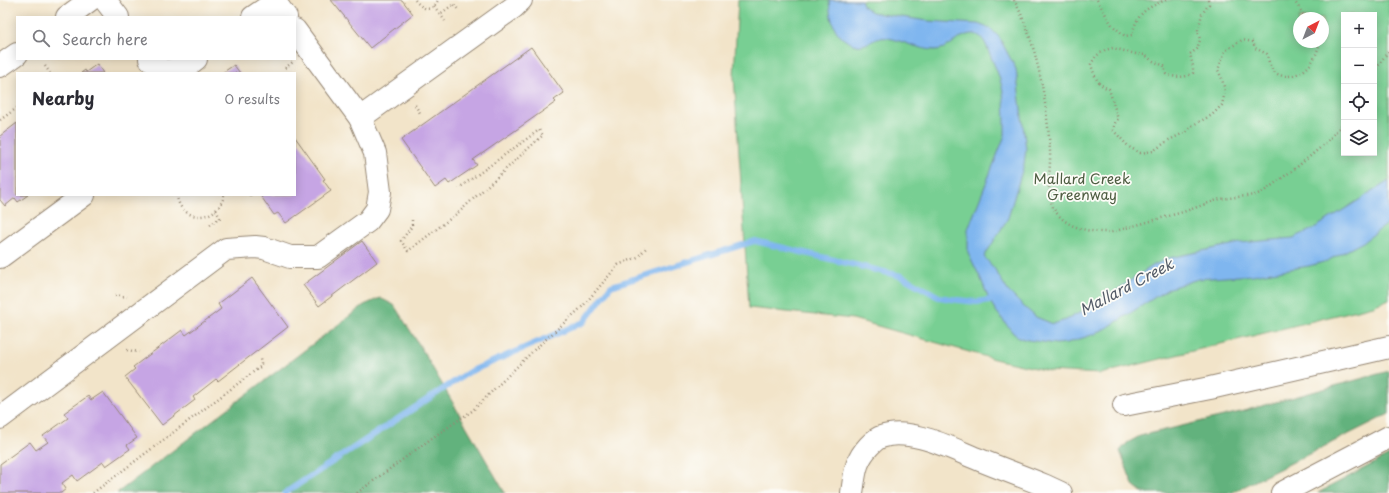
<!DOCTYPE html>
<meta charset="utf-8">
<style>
:root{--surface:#fff;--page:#f2f2f3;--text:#2b2b33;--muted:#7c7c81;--line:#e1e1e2}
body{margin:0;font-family:"Playpen Sans",sans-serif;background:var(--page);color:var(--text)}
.controls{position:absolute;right:12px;top:12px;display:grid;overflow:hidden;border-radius:0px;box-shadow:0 2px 10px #0003}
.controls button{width:36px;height:36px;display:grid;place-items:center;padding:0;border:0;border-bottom:1px solid var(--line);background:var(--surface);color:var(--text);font:20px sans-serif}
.compass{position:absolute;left:1293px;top:12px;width:36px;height:36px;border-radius:50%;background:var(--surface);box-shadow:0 2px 10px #0003;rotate:42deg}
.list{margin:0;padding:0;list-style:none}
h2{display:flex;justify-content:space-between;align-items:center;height:52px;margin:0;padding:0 16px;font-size:17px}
h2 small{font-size:13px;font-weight:400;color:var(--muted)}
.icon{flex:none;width:22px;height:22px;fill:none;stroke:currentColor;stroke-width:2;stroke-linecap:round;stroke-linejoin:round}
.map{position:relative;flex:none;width:1389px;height:493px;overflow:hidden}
.search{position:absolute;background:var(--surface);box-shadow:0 2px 10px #0003;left:16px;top:16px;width:280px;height:44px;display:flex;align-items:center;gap:10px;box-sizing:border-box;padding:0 14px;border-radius:0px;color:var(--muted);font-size:15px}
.panel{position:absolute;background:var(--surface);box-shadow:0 2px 10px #0003;left:16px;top:72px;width:280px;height:124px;border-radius:0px}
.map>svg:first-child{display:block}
.green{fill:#78cf93;stroke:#5a7c58;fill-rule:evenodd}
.forest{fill:#62b27d;stroke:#4e6e4e}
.water{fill:#7fb6ef;stroke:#5d7086}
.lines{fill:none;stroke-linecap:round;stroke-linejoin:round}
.stream{stroke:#7fb6ef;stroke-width:6}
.building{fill:#c6a5e4}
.minor-casing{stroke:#968774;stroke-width:24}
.path{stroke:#968774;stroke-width:2.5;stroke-dasharray:1 3;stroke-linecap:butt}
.minor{stroke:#fff;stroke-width:22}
.labels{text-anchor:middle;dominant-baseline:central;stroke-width:3.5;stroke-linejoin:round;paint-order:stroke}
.park-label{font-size:14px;fill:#4d5c41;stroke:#fdfcf7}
.water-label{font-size:15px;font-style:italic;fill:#535b67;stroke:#fdfcf7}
</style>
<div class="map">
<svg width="1389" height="493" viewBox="0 0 1389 493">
<rect width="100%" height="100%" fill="#fdfcf7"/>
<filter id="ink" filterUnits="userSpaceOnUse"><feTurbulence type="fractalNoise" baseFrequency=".025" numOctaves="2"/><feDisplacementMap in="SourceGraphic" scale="8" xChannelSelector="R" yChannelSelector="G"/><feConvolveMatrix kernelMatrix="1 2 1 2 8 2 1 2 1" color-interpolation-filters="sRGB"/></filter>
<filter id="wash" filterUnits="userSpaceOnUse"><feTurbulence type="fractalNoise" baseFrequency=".012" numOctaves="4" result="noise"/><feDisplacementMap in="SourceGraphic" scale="16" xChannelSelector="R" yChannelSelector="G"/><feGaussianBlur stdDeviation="0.9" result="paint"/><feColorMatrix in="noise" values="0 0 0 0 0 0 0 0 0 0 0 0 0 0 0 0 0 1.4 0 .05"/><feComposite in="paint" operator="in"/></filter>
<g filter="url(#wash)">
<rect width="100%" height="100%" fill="#f2e4c9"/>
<path class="green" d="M 738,0 L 1389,0 L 1389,299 L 1373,306 L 1100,374 L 1049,371 L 994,359 L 853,319 L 749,308 L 734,76 ZM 1344,15 L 1374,15 L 1374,153 L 1344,153 ZM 1299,18 L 1323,18 L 1323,42 L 1299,42 Z"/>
<g class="forest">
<polygon points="380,298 394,305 420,346 505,493 117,493 364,305"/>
<polygon points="1389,371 1389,414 1231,493 1143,493 1133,485 1120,451 1127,443 1140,436 1236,413"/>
<polygon points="1389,455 1389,493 1318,493"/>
</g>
<path class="water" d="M 829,0 L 861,0 L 864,7 L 872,12 L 881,14 L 928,21 L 978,24 L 991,29 L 999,37 L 1016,69 L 1026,149 L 1024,164 L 1008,218 L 984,257 L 994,268 L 1008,291 L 1023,306 L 1036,317 L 1053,324 L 1066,320 L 1098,303 L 1137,276 L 1154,265 L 1169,258 L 1240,243 L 1293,238 L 1313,229 L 1389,181 L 1389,223 L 1363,242 L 1327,261 L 1309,266 L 1253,275 L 1198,279 L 1170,288 L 1160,294 L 1110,326 L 1095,334 L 1067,343 L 1056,344 L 1028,340 L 1020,338 L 1013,333 L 996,311 L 989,300 L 981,279 L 968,253 L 968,229 L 1005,135 C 1005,119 1005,94 1000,80 C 998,72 994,65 991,57 C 987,48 984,33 971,34 C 958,35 949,50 935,50 C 919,50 904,41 888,38 C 877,36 872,43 862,45 C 858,46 855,45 851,43 C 833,36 830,17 829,0 Z"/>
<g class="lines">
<polyline class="stream" points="285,493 469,372 584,322 611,286 755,241 901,276 939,297 958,300 977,302 996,299"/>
</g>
<g id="blocks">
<g class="building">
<polygon points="331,0 402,0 413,14 370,48"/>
<polygon points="531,47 564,93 554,100 556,102 473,160 477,165 449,184 446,180 435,188 401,140"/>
<polygon points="97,64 103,73 81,73 85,70 86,72"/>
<polygon points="234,65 240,73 222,73"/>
<polygon points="17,123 17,195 28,195 18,202 15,198 5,206 0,200 0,136"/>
<polygon points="295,137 325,179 323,180 331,191 286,223 278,213 274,215 260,195 295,195"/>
<polygon points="362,241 377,262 319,306 303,285"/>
<polygon points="252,278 288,327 218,381 216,379 193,397 195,400 162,425 125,377 135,369 133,367 182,330 186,335 221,309 218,304"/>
<polygon points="103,392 137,438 127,445 130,449 106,466 103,462 77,481 73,475 62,483 66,489 61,493 0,493 0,464 30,442 36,450 48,442 43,436 68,418 64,413 88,396 91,400"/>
</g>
</g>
</g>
<g filter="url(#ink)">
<use href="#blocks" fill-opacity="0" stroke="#968774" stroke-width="1"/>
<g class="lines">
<g class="minor-casing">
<g id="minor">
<polyline points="105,0 118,17"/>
<polyline points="67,17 90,0"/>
<polyline points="253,17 275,2 286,17"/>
<polyline points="295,30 360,118 514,7 521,0"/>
<polyline points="150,59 162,71 183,69 196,59"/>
<polyline points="0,66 17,54"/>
<polyline points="0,257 84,195"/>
<polyline points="1124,405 1210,388 1389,347"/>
<polyline points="0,418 226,249 255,247 264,248 290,257 318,257 368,221 377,209 380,192 375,153 360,118"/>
<path d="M 852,493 C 855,473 855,461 869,446 C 873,442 877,438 881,437 C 910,426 954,450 980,460 C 1002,469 1024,477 1046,486 L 1061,493"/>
<polyline points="1282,493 1389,437"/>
</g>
</g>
<g class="path">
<path d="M 415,0 C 423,10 432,13 438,0"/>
<path d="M 1014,0 C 1037,42 1047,103 1050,151 C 1051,167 1046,190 1052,205 C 1062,228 1090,233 1112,232 L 1183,212 L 1220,199 L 1255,195 L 1263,192 L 1297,167 L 1326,143 L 1344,122"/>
<path d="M 1097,0 L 1112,25 L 1125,36 L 1132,35 C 1137,13 1146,8 1166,0"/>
<path d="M 1208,0 L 1209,4 L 1202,14 L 1198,30 L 1200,40 L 1197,49 L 1190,54 L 1193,66 L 1193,73 C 1184,78 1176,78 1166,74 L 1164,66 L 1151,60 L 1145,55 L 1136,54 L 1113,48 L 1105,50 L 1096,56 L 1091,64 C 1094,75 1097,85 1109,89 L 1118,119 L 1115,123 L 1113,130 L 1129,147 L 1140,153 L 1153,151 L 1169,140 L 1186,132 L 1193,125 L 1212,115 L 1222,105 L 1225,91 L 1222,79 L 1218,70 L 1225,51 L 1242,40 L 1253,42 L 1255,48 L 1267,54 C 1268,58 1269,65 1272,69 C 1280,81 1299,76 1308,67 C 1314,60 1318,51 1320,42"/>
<polyline points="1296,0 1295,2 1303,14 1309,18"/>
<polyline points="434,6 440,14 454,4 459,11"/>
<polyline points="440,14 445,21"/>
<polyline points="45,66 50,73"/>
<polyline points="285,68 293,62"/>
<polyline points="1374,72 1389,50"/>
<polyline points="415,105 420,113"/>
<polyline points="0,120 17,108"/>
<path d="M 177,195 C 179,223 219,223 224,195"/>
<polyline points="250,195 250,196"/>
<polyline points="412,220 412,226 401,241 408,251 459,212 543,135 539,130 459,188"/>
<polyline points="210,225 220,218 216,210"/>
<polyline points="115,295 127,297"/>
<polyline points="127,350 139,352"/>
<polyline points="93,493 260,367 261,364 260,359"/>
<polyline points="357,493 432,438 472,411 534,350 583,306 618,265 638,257 647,247"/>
</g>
<use href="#minor" class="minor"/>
</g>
</g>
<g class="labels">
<g class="park-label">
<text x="1082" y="178">Mallard Creek<tspan x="1082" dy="16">Greenway</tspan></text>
</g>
<g class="water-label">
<text transform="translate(1126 286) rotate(-28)">Mallard Creek</text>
</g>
</g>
</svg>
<div class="controls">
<button>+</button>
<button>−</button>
<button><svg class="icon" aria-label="locate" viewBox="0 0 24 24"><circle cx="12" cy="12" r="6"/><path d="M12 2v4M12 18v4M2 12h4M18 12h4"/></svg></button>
<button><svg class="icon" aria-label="layers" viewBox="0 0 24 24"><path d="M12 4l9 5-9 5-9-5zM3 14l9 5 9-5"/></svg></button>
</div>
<svg class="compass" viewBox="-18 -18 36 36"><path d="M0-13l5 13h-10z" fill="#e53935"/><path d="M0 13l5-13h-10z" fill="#7c7c81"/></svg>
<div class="search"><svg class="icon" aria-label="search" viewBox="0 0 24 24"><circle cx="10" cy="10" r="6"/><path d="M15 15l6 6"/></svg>Search here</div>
<section class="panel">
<h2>Nearby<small>0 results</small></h2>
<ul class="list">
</ul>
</section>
</div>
